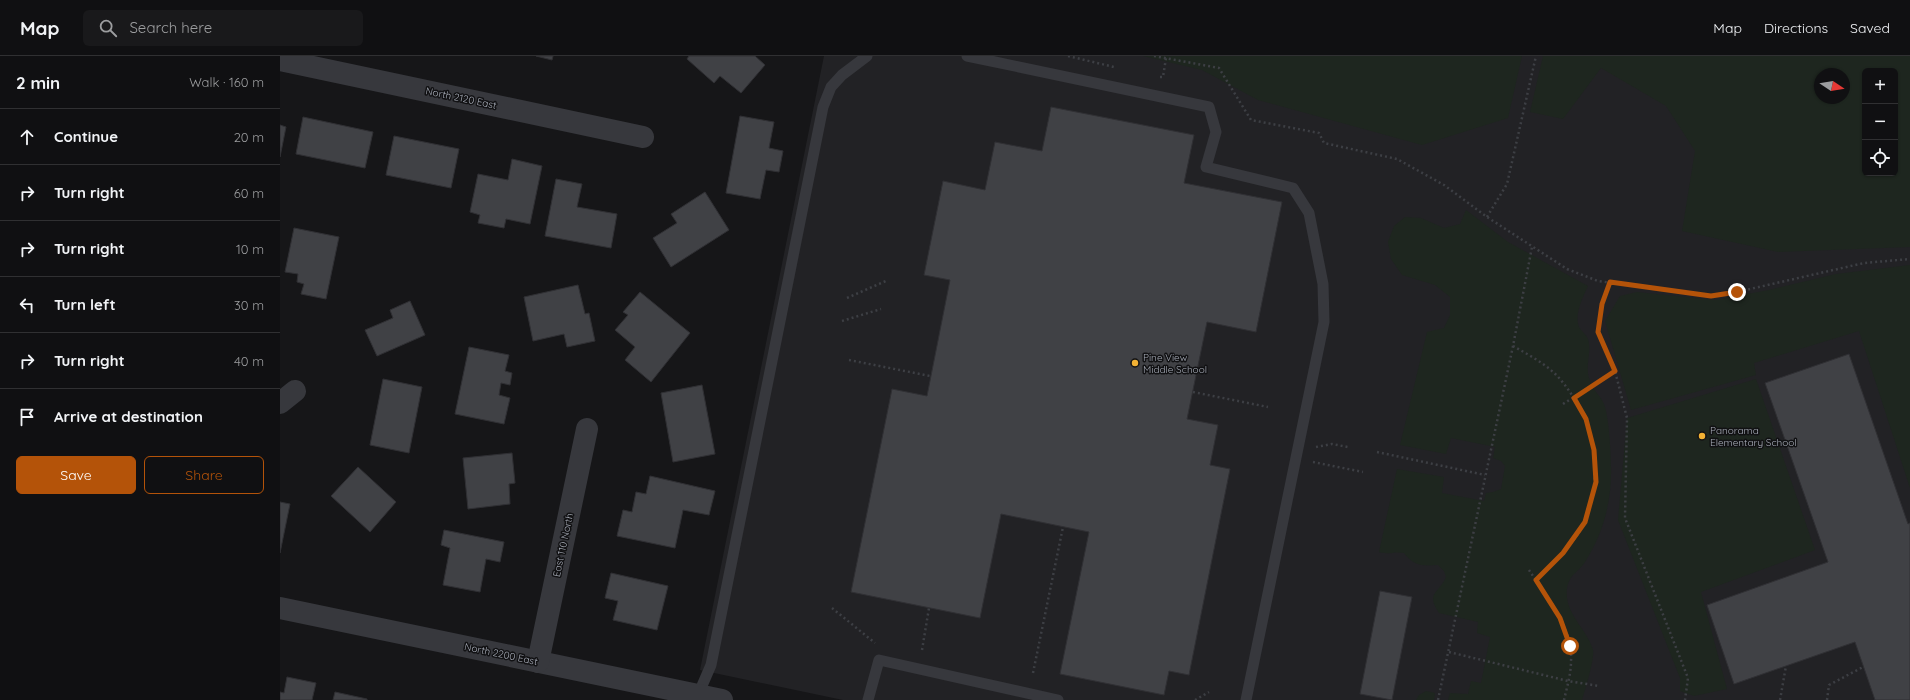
<!DOCTYPE html>
<meta charset="utf-8">
<style>
:root{--surface:#101012;--page:#19191b;--text:#f1f3f6;--muted:#9c9d9f;--line:#303032;--accent:#b45309}
body{margin:0;font-family:Quicksand,sans-serif;background:var(--page);color:var(--text)}
.controls{position:absolute;right:12px;top:12px;display:grid;overflow:hidden;border-radius:6px;box-shadow:0 1px 3px #0004}
.controls button{width:36px;height:36px;display:grid;place-items:center;padding:0;border:0;border-bottom:1px solid var(--line);background:var(--surface);color:var(--text);font:20px sans-serif}
.compass{position:absolute;left:1534px;top:12px;width:36px;height:36px;border-radius:50%;background:var(--surface);box-shadow:0 1px 3px #0004;rotate:102deg}
.stop{position:absolute;width:12px;height:12px;margin:-9px;border:3px solid #b45309;border-radius:50%;background:#fff}
.stop.end{background:#b45309;border-color:#fff;box-shadow:0 1px 4px #0008}
.list{margin:0;padding:0;list-style:none}
h2{display:flex;justify-content:space-between;align-items:center;height:52px;margin:0;padding:0 16px;font-size:17px}
h2 small{font-size:13px;font-weight:400;color:var(--muted)}
.list li{display:grid;grid-template-columns:26px 1fr auto;gap:12px;align-items:center;box-sizing:border-box;height:56px;padding:0 16px;border-top:1px solid var(--line)}
.list b{display:block;font-size:15px;white-space:nowrap}
.list em{font-size:13px;font-style:normal;color:var(--muted)}
.actions{display:flex;gap:8px;padding:12px 16px}
.actions a{flex:1;padding:9px 0;border:1px solid var(--accent);border-radius:6px;text-align:center;font-size:14px;color:var(--accent)}
.actions .main{background:var(--accent);color:#fff}
.icon{flex:none;width:22px;height:22px;fill:none;stroke:currentColor;stroke-width:2;stroke-linecap:round;stroke-linejoin:round}
.map{position:relative;flex:none;width:1630px;height:644px;overflow:hidden}
header{display:flex;align-items:center;gap:24px;box-sizing:border-box;height:56px;padding:0 20px;background:var(--surface);border-bottom:1px solid var(--line)}
header strong{font-size:19px}
nav{display:flex;gap:22px;margin-inline-start:auto;font-size:14px}
.search{width:280px;height:36px;background:var(--page);display:flex;align-items:center;gap:10px;box-sizing:border-box;padding:0 14px;border-radius:6px;color:var(--muted);font-size:15px}
main{display:flex}
aside{flex:1;background:var(--surface)}
.map>svg:first-child{display:block}
.built{fill:#222225;fill-rule:evenodd}
.green{fill:#1e261f;fill-rule:evenodd}
.building{fill:#404145;stroke:#303034}
.lines{fill:none;stroke-linecap:round;stroke-linejoin:round}
.path{stroke:#3d3f44;stroke-width:2.5;stroke-dasharray:2 3;stroke-linecap:butt}
.service{stroke:#37383d;stroke-width:11}
.minor{stroke:#37383d;stroke-width:22}
.route{stroke:#b45309;stroke-width:5}
.poi-dot{fill:#f2b134;stroke:#111113;stroke-width:1.5}
.labels{text-anchor:middle;dominant-baseline:central;stroke-width:3;stroke-linejoin:round;paint-order:stroke}
.street-label{font-size:10px;fill:#a8adb8;stroke:#111113}
.poi-label{font-size:10px;fill:#a8adb8;stroke:#111113;text-anchor:start}
</style>
<header>
<strong>Map</strong>
<div class="search"><svg class="icon" aria-label="search" viewBox="0 0 24 24"><circle cx="10" cy="10" r="6"/><path d="M15 15l6 6"/></svg>Search here</div>
<nav><a>Map</a><a>Directions</a><a>Saved</a></nav>
</header>
<main>
<aside>
<h2>2 min<small>Walk · 160 m</small></h2>
<ul class="list">
<li><svg class="icon" aria-label="ahead" viewBox="0 0 24 24"><path d="M12 20V5M6 11l6-6 6 6"/></svg><div><b>Continue</b></div><em>20 m</em></li>
<li><svg class="icon" aria-label="right" viewBox="0 0 24 24"><path d="M7 20v-9h11M14 6l5 5-5 5"/></svg><div><b>Turn right</b></div><em>60 m</em></li>
<li><svg class="icon" aria-label="right" viewBox="0 0 24 24"><path d="M7 20v-9h11M14 6l5 5-5 5"/></svg><div><b>Turn right</b></div><em>10 m</em></li>
<li><svg class="icon" aria-label="left" viewBox="0 0 24 24"><path d="M17 20v-9H6M10 6l-5 5 5 5"/></svg><div><b>Turn left</b></div><em>30 m</em></li>
<li><svg class="icon" aria-label="right" viewBox="0 0 24 24"><path d="M7 20v-9h11M14 6l5 5-5 5"/></svg><div><b>Turn right</b></div><em>40 m</em></li>
<li><svg class="icon" aria-label="arrive" viewBox="0 0 24 24"><path d="M6 21V4h12l-3 4 3 4H6"/></svg><div><b>Arrive at destination</b></div></li>
</ul>
<div class="actions"><a class="main">Save</a><a>Share</a></div>
</aside>
<div class="map">
<svg width="1630" height="644" viewBox="0 0 1630 644">
<rect width="100%" height="100%" fill="#161618"/>
<path class="built" d="M 544,0 L 1630,0 L 1630,644 L 563,644 L 420,614 ZM 1585,15 L 1615,15 L 1615,117 L 1585,117 ZM 1540,18 L 1564,18 L 1564,42 L 1540,42 Z"/>
<g class="green">
<polygon points="863,0 1242,0 1228,62 1142,89 978,44 922,14"/>
<path d="M 1263,0 L 1630,0 L 1630,191 L 1498,196 L 1402,175 L 1415,95 L 1386,50 L 1321,12 L 1283,63 L 1250,56 ZM 1585,15 L 1615,15 L 1615,117 L 1585,117 ZM 1540,18 L 1564,18 L 1564,42 L 1540,42 Z"/>
<path d="M 1186,154 L 1228,186 L 1308,230 C 1303,241 1294,258 1299,271 C 1301,275 1306,278 1308,283 C 1312,296 1305,309 1309,322 C 1311,332 1320,339 1324,348 C 1329,361 1331,397 1331,411 C 1332,445 1323,478 1305,506 C 1298,517 1289,518 1287,533 C 1284,558 1307,572 1313,594 C 1315,601 1305,635 1302,644 L 1168,644 L 1170,637 L 1188,638 L 1191,625 L 1201,627 L 1210,581 L 1197,577 L 1198,566 L 1159,557 C 1145,536 1159,538 1166,521 L 1164,515 L 1158,509 C 1142,510 1134,510 1124,497 C 1115,495 1108,499 1099,496 L 1117,413 L 1164,421 L 1162,437 L 1204,445 L 1206,437 L 1213,436 L 1221,433 L 1225,410 L 1221,405 L 1213,402 L 1215,391 L 1171,382 L 1166,398 L 1120,389 L 1147,276 L 1164,272 L 1170,259 L 1170,241 L 1155,229 L 1122,219 L 1111,203 L 1108,186 L 1114,170 L 1125,161 L 1141,162 L 1164,172 L 1180,168 Z"/>
<polygon points="1630,209 1630,432 1579,275 1474,307 1476,319 1351,354 1325,265 1340,240 1357,236 1435,244 1489,234 1556,218"/>
<polygon points="1476,323 1535,494 1421,536 1447,633 1414,640 1400,635 1400,622 1338,464 1347,362"/>
<polygon points="1146,635 1155,637 1154,644 1136,644 1139,639"/>
</g>
<g class="building">
<polygon points="256,0 273,0 272,4"/>
<polygon points="409,0 475,0 485,9 461,37 440,20 434,27 407,3"/>
<polygon points="771,51 914,79 904,127 1002,146 976,276 927,266 907,363 938,369 930,409 950,413 909,619 889,615 884,639 780,618 809,476 721,458 700,562 571,536 612,333 647,340 670,224 644,219 663,125 705,134 715,86 762,95"/>
<polygon points="460,60 494,66 489,92 503,95 499,116 486,114 480,143 446,137"/>
<polygon points="23,61 93,76 85,112 16,98"/>
<polygon points="0,69 6,71 0,101"/>
<polygon points="114,80 179,93 171,132 106,119"/>
<polygon points="232,103 262,110 250,168 226,163 224,172 198,167 200,159 190,156 198,118 228,124"/>
<polygon points="276,123 302,128 297,151 337,158 331,192 265,180"/>
<polygon points="425,136 449,174 391,211 373,182 397,167 391,158"/>
<polygon points="14,172 59,181 46,243 21,238 24,228 17,226 18,218 5,216"/>
<polygon points="298,229 305,258 309,257 315,285 287,291 284,278 253,285 244,241"/>
<polygon points="360,236 410,277 371,326 345,304 355,291 335,274 348,259 343,256"/>
<polygon points="130,245 145,279 97,300 85,274 113,262 110,254"/>
<polygon points="189,291 229,299 225,315 232,317 230,329 221,327 219,339 230,342 224,368 175,358"/>
<polygon points="1569,298 1628,468 1630,467 1630,644 1595,644 1575,586 1454,628 1427,549 1548,506 1485,327"/>
<polygon points="103,323 142,331 129,397 90,389"/>
<polygon points="422,329 435,398 393,406 381,337"/>
<polygon points="232,397 235,427 229,428 230,448 188,453 183,402"/>
<polygon points="78,411 116,446 90,476 51,440"/>
<polygon points="370,420 435,435 429,459 403,454 395,492 337,480 343,454 352,456 356,436 366,438"/>
<polygon points="0,446 10,448 0,497"/>
<polygon points="164,474 224,486 220,506 206,503 200,536 163,529 170,492 161,489"/>
<polygon points="331,517 388,530 377,574 333,564 338,545 325,542"/>
<polygon points="1100,535 1132,541 1112,644 1080,638"/>
<polygon points="7,621 36,627 32,644 0,644 0,636 4,637"/>
<polygon points="55,636 87,643 87,644 53,644"/>
</g>
<g class="lines">
<g class="path">
<polyline points="788,0 834,11"/>
<polyline points="874,0 939,12 971,64 1039,77 1044,87 1117,103 1164,129 1207,161 1287,213 1318,225 1431,240 1457,236 1584,207 1630,203"/>
<polyline points="880,21 883,21 886,2"/>
<polyline points="1207,161 1227,128 1256,0"/>
<polyline points="1329,226 1322,248 1318,276 1335,315 1347,362 1345,462 1408,622 1405,644"/>
<polyline points="567,242 606,225"/>
<polyline points="562,265 601,253"/>
<path d="M 1233,290 C 1249,299 1268,309 1280,323 C 1310,359 1322,400 1311,445 C 1309,452 1308,460 1305,466 C 1294,488 1273,507 1256,524"/>
<polyline points="569,304 650,320"/>
<polyline points="913,336 988,351"/>
<polyline points="1283,348 1335,315"/>
<polyline points="1036,391 1052,388 1068,391"/>
<polyline points="1097,396 1205,419"/>
<polyline points="1033,406 1083,416"/>
<path d="M 1249,514 C 1266,540 1293,571 1291,605 C 1291,618 1287,631 1284,644"/>
<polyline points="552,552 595,587"/>
<polyline points="642,594 649,552"/>
<polyline points="1169,596 1288,625 1319,630"/>
<polyline points="753,617 783,471"/>
<polyline points="915,644 929,636"/>
<polyline points="1158,644 1233,290 1252,191"/>
<polyline points="1500,644 1506,610"/>
<polyline points="1547,644 1549,629 1583,611"/>
</g>
<g class="service">
<polyline points="687,0 929,51 936,76 926,111 1013,132 1029,157 1043,228 1044,266 966,644"/>
<polyline points="418,639 431,609 543,51 551,31 562,19 587,0"/>
<polyline points="588,644 599,604 778,644"/>
</g>
<g class="minor">
<polyline points="0,4 363,81"/>
<polyline points="0,347 15,335"/>
<polyline points="0,552 442,644"/>
<polyline points="258,606 307,373"/>
</g>
</g>
<g class="lines">
<polyline class="route" points="1290,590 1280,562 1256,524 1283,497 1305,466 1316,426 1314,394 1306,363 1294,342 1335,315 1318,276 1322,248 1330,226 1431,240 1457,236"/>
</g>
<g class="poi-dot">
<circle cx="855" cy="307" r="4"/>
<circle cx="1422" cy="380" r="4"/>
</g>
<g class="labels">
<g class="street-label">
<text transform="translate(181 42) rotate(12)">North 2120 East</text>
<text transform="translate(283 489) rotate(-78)">East 110 North</text>
<text transform="translate(221 598) rotate(12)">North 2200 East</text>
</g>
<g class="poi-label">
<text x="863" y="301">Pine View<tspan x="863" dy="12">Middle School</tspan></text>
<text x="1430" y="374">Panorama<tspan x="1430" dy="12">Elementary School</tspan></text>
</g>
</g>
</svg>
<div class="controls">
<button>+</button>
<button>−</button>
<button><svg class="icon" aria-label="locate" viewBox="0 0 24 24"><circle cx="12" cy="12" r="6"/><path d="M12 2v4M12 18v4M2 12h4M18 12h4"/></svg></button>
</div>
<svg class="compass" viewBox="-18 -18 36 36"><path d="M0-13l5 13h-10z" fill="#e53935"/><path d="M0 13l5-13h-10z" fill="#9c9d9f"/></svg>
<div class="stop" style="left:1290px;top:590px"></div>
<div class="stop end" style="left:1457px;top:236px"></div>
</div>
</main>
